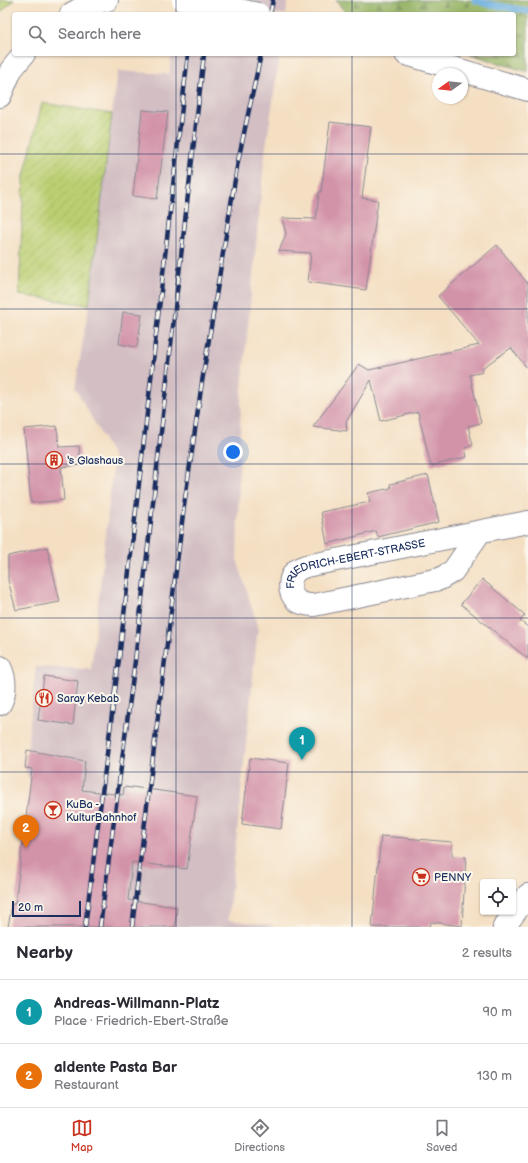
<!DOCTYPE html>
<meta charset="utf-8">
<style>
:root{--surface:#fff;--page:#f7f7f7;--text:#2b2b33;--muted:#7c7c81;--line:#e1e1e2;--accent:#c8321e}
body{margin:0;font-family:"Balsamiq Sans",sans-serif;background:var(--page);color:var(--text)}
.controls{position:absolute;right:12px;bottom:12px;display:grid;overflow:hidden;border-radius:4px;box-shadow:0 1px 3px #0004}
.controls button{width:36px;height:36px;display:grid;place-items:center;padding:0;border:0;border-bottom:1px solid var(--line);background:var(--surface);color:var(--text);font:20px sans-serif}
.compass{position:absolute;left:432px;top:68px;width:36px;height:36px;border-radius:50%;background:var(--surface);box-shadow:0 1px 3px #0004;rotate:255deg}
.scale{position:absolute;left:12px;bottom:10px;width:69px;box-sizing:border-box;padding-left:4px;border:2px solid #1b2f5e;border-top:0;font-size:11px;line-height:14px;white-space:nowrap;color:#1b2f5e;-webkit-text-stroke:3px #fbf7ec;paint-order:stroke}
.you{position:absolute;left:233px;top:452px;width:14px;height:14px;margin:-10px;border:3px solid #fff;border-radius:50%;background:#1a73e8;box-shadow:0 0 0 6px #1a73e833}
.badge{display:grid;place-items:center;width:26px;height:26px;border-radius:50%;background:var(--accent);color:#fff;font-size:13px;font-weight:700}
.pin{position:absolute;translate:-50% -33px;filter:drop-shadow(0 1px 2px #0008)}
.pin::after{content:'';position:absolute;top:21px;width:14px;height:12px;background:inherit;clip-path:polygon(0 0,100% 0,50% 100%)}
.list{margin:0;padding:0;list-style:none}
h2{display:flex;justify-content:space-between;align-items:center;height:52px;margin:0;padding:0 16px;font-size:17px}
h2 small{font-size:13px;font-weight:400;color:var(--muted)}
.list li{display:grid;grid-template-columns:26px 1fr auto;gap:12px;align-items:center;box-sizing:border-box;height:64px;padding:0 16px;border-top:1px solid var(--line)}
.list b{display:block;font-size:15px;white-space:nowrap}
.list p{margin:0;font-size:13px;white-space:nowrap;color:var(--muted)}
.list em{font-size:13px;font-style:normal;color:var(--muted)}
.icon{flex:none;width:22px;height:22px;fill:none;stroke:currentColor;stroke-width:2;stroke-linecap:round;stroke-linejoin:round}
.map{position:relative;flex:none;width:528px;height:927px;overflow:hidden}
.search{position:absolute;background:var(--surface);box-shadow:0 1px 3px #0004;left:12px;right:12px;top:12px;height:44px;display:flex;align-items:center;gap:10px;box-sizing:border-box;padding:0 14px;border-radius:4px;color:var(--muted);font-size:15px}
.sheet{height:180px;background:var(--surface)}
nav{display:flex;justify-content:space-around;align-items:center;box-sizing:border-box;height:56px;border-top:1px solid var(--line);background:var(--surface);font-size:11px;color:var(--muted)}
nav a{display:grid;justify-items:center;gap:2px}
nav .on{color:var(--accent)}
.map>svg:first-child{display:block}
.railway{fill:#d2bec3}
.forest{fill:url(#forest-firs);stroke:#587061}
.park{fill:url(#park-dots);stroke:#6b7f68}
.garden{fill:url(#garden-furrows);stroke:#6b7f68}
.lines{fill:none;stroke-linecap:round;stroke-linejoin:round}
.stream{stroke:#6baee0;stroke-width:7}
.building{fill:#d292a8}
.minor-casing{stroke:#888790;stroke-width:24}
.major-casing{stroke:#888790;stroke-width:24}
.minor{stroke:#fff;stroke-width:22}
.major{stroke:#fff;stroke-width:22}
.rail-casing{stroke:#1b2f5e;stroke-width:4.5}
.rail{stroke:#fbf7ec;stroke-width:3;stroke-dasharray:9;stroke-linecap:butt}
.minor-bridge-casing{stroke:#888790;stroke-width:24;stroke-linecap:butt}
.minor-bridge{stroke:#fff;stroke-width:22}
.grid{fill:none;stroke:#1b2f5e;stroke-width:1;stroke-opacity:0.55}
.labels{text-anchor:middle;dominant-baseline:central;stroke-width:4;stroke-linejoin:round;paint-order:stroke}
.poi-label{font-size:11px;fill:#1b2f5e;stroke:#fbf7ec;text-anchor:start}
.street-label{font-size:11px;fill:#1b2f5e;stroke:#fbf7ec}
</style>
<div class="map">
<svg width="528" height="927" viewBox="0 0 528 927">
<defs>
<pattern id="forest-firs" width="22" height="20" patternUnits="userSpaceOnUse"><rect width="22" height="20" fill="#94b264"/><path d="M5 1l3.5 6h-7zM16 11l3.5 6h-7z" fill="#789156"/></pattern>
<pattern id="park-dots" width="8" height="8" patternUnits="userSpaceOnUse"><rect width="8" height="8" fill="#bbcf72"/><path d="M2 2h.1M6 6h.1" fill="none" stroke="#a0b265" stroke-width="1.8" stroke-linecap="round"/></pattern>
<pattern id="garden-furrows" width="10" height="10" patternUnits="userSpaceOnUse"><rect width="10" height="10" fill="#bbcf72"/><path d="M-1 1l2-2M0 10L10 0M9 11l2-2" fill="none" stroke="#a0b265"/></pattern>
</defs>
<rect width="100%" height="100%" fill="#fbf7ec"/>
<filter id="ink" filterUnits="userSpaceOnUse"><feTurbulence type="fractalNoise" baseFrequency=".025" numOctaves="2"/><feDisplacementMap in="SourceGraphic" scale="8" xChannelSelector="R" yChannelSelector="G"/><feConvolveMatrix kernelMatrix="1 2 1 2 8 2 1 2 1" color-interpolation-filters="sRGB"/></filter>
<filter id="wash" filterUnits="userSpaceOnUse"><feTurbulence type="fractalNoise" baseFrequency=".012" numOctaves="4" result="noise"/><feDisplacementMap in="SourceGraphic" scale="16" xChannelSelector="R" yChannelSelector="G"/><feGaussianBlur stdDeviation="0.9" result="paint"/><feColorMatrix in="noise" values="0 0 0 0 0 0 0 0 0 0 0 0 0 0 0 0 0 1.4 0 .05"/><feComposite in="paint" operator="in"/></filter>
<g filter="url(#wash)">
<rect width="100%" height="100%" fill="#f4dfc3"/>
<g class="railway">
<polygon points="177,0 288,0 286,14 176,14"/>
<polygon points="171,54 280,54 265,153 241,398 237,559 258,627 228,920 273,925 272,927 8,927 12,904 15,904 31,783 25,768 36,667 91,669 114,458 75,388 89,305 112,114 118,71 169,74"/>
</g>
<polygon class="forest" points="336,0 528,0 528,72 470,54 514,54 514,14 346,14"/>
<polygon class="park" points="0,0 14,0 0,13"/>
<polygon class="garden" points="42,103 112,114 89,305 19,295 24,176"/>
<g class="lines">
<polyline class="stream" points="475,0 487,4 528,11"/>
</g>
<g id="blocks">
<g class="building">
<polygon points="142,110 168,112 157,199 133,196"/>
<polygon points="330,122 371,127 362,198 378,200 366,290 308,282 311,253 279,251 286,234 282,218 316,219 319,192 321,192"/>
<polygon points="497,245 528,284 528,369 511,348 482,368 483,372 470,375 481,423 468,426 473,445 465,448 467,457 431,466 418,412 381,421 371,380 346,422 347,431 313,427 359,364 369,370 479,345 438,296"/>
<polygon points="123,312 142,314 137,347 119,344"/>
<polygon points="57,426 59,447 79,446 81,465 61,467 64,500 31,503 24,429"/>
<polygon points="428,475 439,522 378,537 376,531 327,544 321,512 370,502 368,493 391,488 390,484"/>
<polygon points="47,547 60,602 16,610 8,580 8,556"/>
<polygon points="482,579 525,615 520,621 528,627 528,659 461,604"/>
<polygon points="44,676 78,681 73,725 38,720"/>
<polygon points="27,750 85,761 82,790 123,795 124,787 132,788 132,787 197,796 187,869 132,862 128,900 177,907 175,927 8,927 12,904 15,904 32,769 25,768"/>
<polygon points="250,758 289,763 281,829 242,824"/>
<polygon points="381,836 452,842 452,856 466,857 462,926 431,922 430,927 372,927"/>
</g>
</g>
</g>
<g filter="url(#ink)">
<use href="#blocks" fill-opacity="0" stroke="#888790" stroke-width="1"/>
<g class="lines">
<g class="minor-casing">
<g id="minor">
<polyline points="71,14 85,6 107,0"/>
<polyline points="406,54 528,90"/>
<polyline points="0,96 11,70 24,54"/>
<path id="s1" d="M 480,532 L 453,571 L 440,579 L 314,605 C 308,605 301,604 296,600 C 288,592 288,577 297,570 C 300,568 303,567 306,566 L 528,522"/>
</g>
</g>
<g class="major-casing">
<g id="major">
<path d="M 0,667 C 6,679 6,693 0,704"/>
<polyline points="504,927 528,895"/>
</g>
</g>
<use href="#minor" class="minor"/>
<use href="#major" class="major"/>
<g class="rail-casing">
<g id="rail">
<polyline points="193,14 194,0"/>
<polyline points="209,14 210,0"/>
<polyline points="270,14 273,0"/>
<polyline points="85,927 119,659 188,54"/>
<polyline points="100,927 135,661 204,54"/>
<polyline points="132,927 184,506 202,382 238,161 261,54"/>
</g>
</g>
<use href="#rail" class="rail"/>
<g class="minor-bridge-casing">
<polyline id="minor-bridge" points="183,0 221,6 258,14"/>
</g>
<use href="#minor-bridge" class="minor-bridge"/>
</g>
</g>
<path class="grid" d="M 176,0 L 176,14M 352,0 L 352,14M 176,54 L 176,927M 352,54 L 352,927M 0,154 L 528,154M 0,309 L 528,309M 0,464 L 528,464M 0,618 L 528,618M 0,772 L 528,772"/>
<defs>
<g id="building-ring" transform="scale(0.9)"><circle r="9.5" fill="#fbf7ec" stroke="#c8321e" stroke-width="1.5"/><path d="M-4-6H4V6H1V3H-1V6H-4ZM-2.5-4.3h1.7v1.8h-1.7ZM.8-4.3h1.7v1.8H.8ZM-2.5-1h1.7V.8h-1.7ZM.8-1h1.7V.8H.8Z" fill="#c8321e"/></g>
<g id="restaurant-ring" transform="scale(0.9)"><circle r="9.5" fill="#fbf7ec" stroke="#c8321e" stroke-width="1.5"/><path d="M-5-6h1v4h1v-4h1v4h1v-4h1v5L-1.5 .5V6h-2V.5L-5-1ZM5-6V6H3V1.5H1.5Q1.5-4 5-6Z" fill="#c8321e"/></g>
<g id="bar-ring" transform="scale(0.9)"><circle r="9.5" fill="#fbf7ec" stroke="#c8321e" stroke-width="1.5"/><path d="M-6-5H6L.8 .8V4.5H3.5V6h-7V4.5H-.8V.8Z" fill="#c8321e"/></g>
<g id="supermarket-ring" transform="scale(0.9)"><circle r="9.5" fill="#fbf7ec" stroke="#c8321e" stroke-width="1.5"/><path d="M-6-5.5h2.5l.6 2H6L4.5 2H-2.5L-4.4-4H-6ZM-1.5 3.2a1.3 1.3 0 1 0 .1 0ZM3 3.2a1.3 1.3 0 1 0 .1 0Z" fill="#c8321e"/></g>
</defs>
<g fill-rule="evenodd">
<use href="#building-ring" x="54" y="460"/>
<use href="#restaurant-ring" x="44" y="698"/>
<use href="#bar-ring" x="53" y="810"/>
<use href="#supermarket-ring" x="421" y="877"/>
</g>
<g class="labels">
<g class="poi-label">
<text x="67" y="460">'s Glashaus</text>
<text x="57" y="698">Saray Kebab</text>
<text x="66" y="804">KuBa -<tspan x="66" dy="13">KulturBahnhof</tspan></text>
<text x="434" y="877">PENNY</text>
</g>
<g class="street-label">
<text stroke="none"><textPath href="#s1" startOffset="299">FRIEDRICH-EBERT-STRASSE</textPath></text>
</g>
</g>
</svg>
<div class="controls">
<button><svg class="icon" aria-label="locate" viewBox="0 0 24 24"><circle cx="12" cy="12" r="6"/><path d="M12 2v4M12 18v4M2 12h4M18 12h4"/></svg></button>
</div>
<svg class="compass" viewBox="-18 -18 36 36"><path d="M0-13l5 13h-10z" fill="#e53935"/><path d="M0 13l5-13h-10z" fill="#7c7c81"/></svg>
<div class="scale">20 m</div>
<div class="you"></div>
<div class="pin badge" style="left:302px;top:760px;background:#0f9aa8">1</div>
<div class="pin badge" style="left:26px;top:848px;background:#e8710a">2</div>
<div class="search"><svg class="icon" aria-label="search" viewBox="0 0 24 24"><circle cx="10" cy="10" r="6"/><path d="M15 15l6 6"/></svg>Search here</div>
</div>
<section class="sheet">
<h2>Nearby<small>2 results</small></h2>
<ul class="list">
<li><span class="badge" style="background:#0f9aa8">1</span><div><b>Andreas-Willmann-Platz</b><p>Place · Friedrich-Ebert-Straße</p></div><em>90 m</em></li>
<li><span class="badge" style="background:#e8710a">2</span><div><b>aldente Pasta Bar</b><p>Restaurant</p></div><em>130 m</em></li>
</ul>
</section>
<nav>
<a class="on"><svg class="icon" aria-label="map" viewBox="0 0 24 24"><path d="M3 6l6-2 6 2 6-2v14l-6 2-6-2-6 2zM9 4v14M15 6v14"/></svg>Map</a>
<a><svg class="icon" aria-label="directions" viewBox="0 0 24 24"><path d="M12 3l9 9-9 9-9-9zM9 14v-3h6M13 9l2 2-2 2"/></svg>Directions</a>
<a><svg class="icon" aria-label="saved" viewBox="0 0 24 24"><path d="M7 4h10v16l-5-4-5 4z"/></svg>Saved</a>
</nav>
